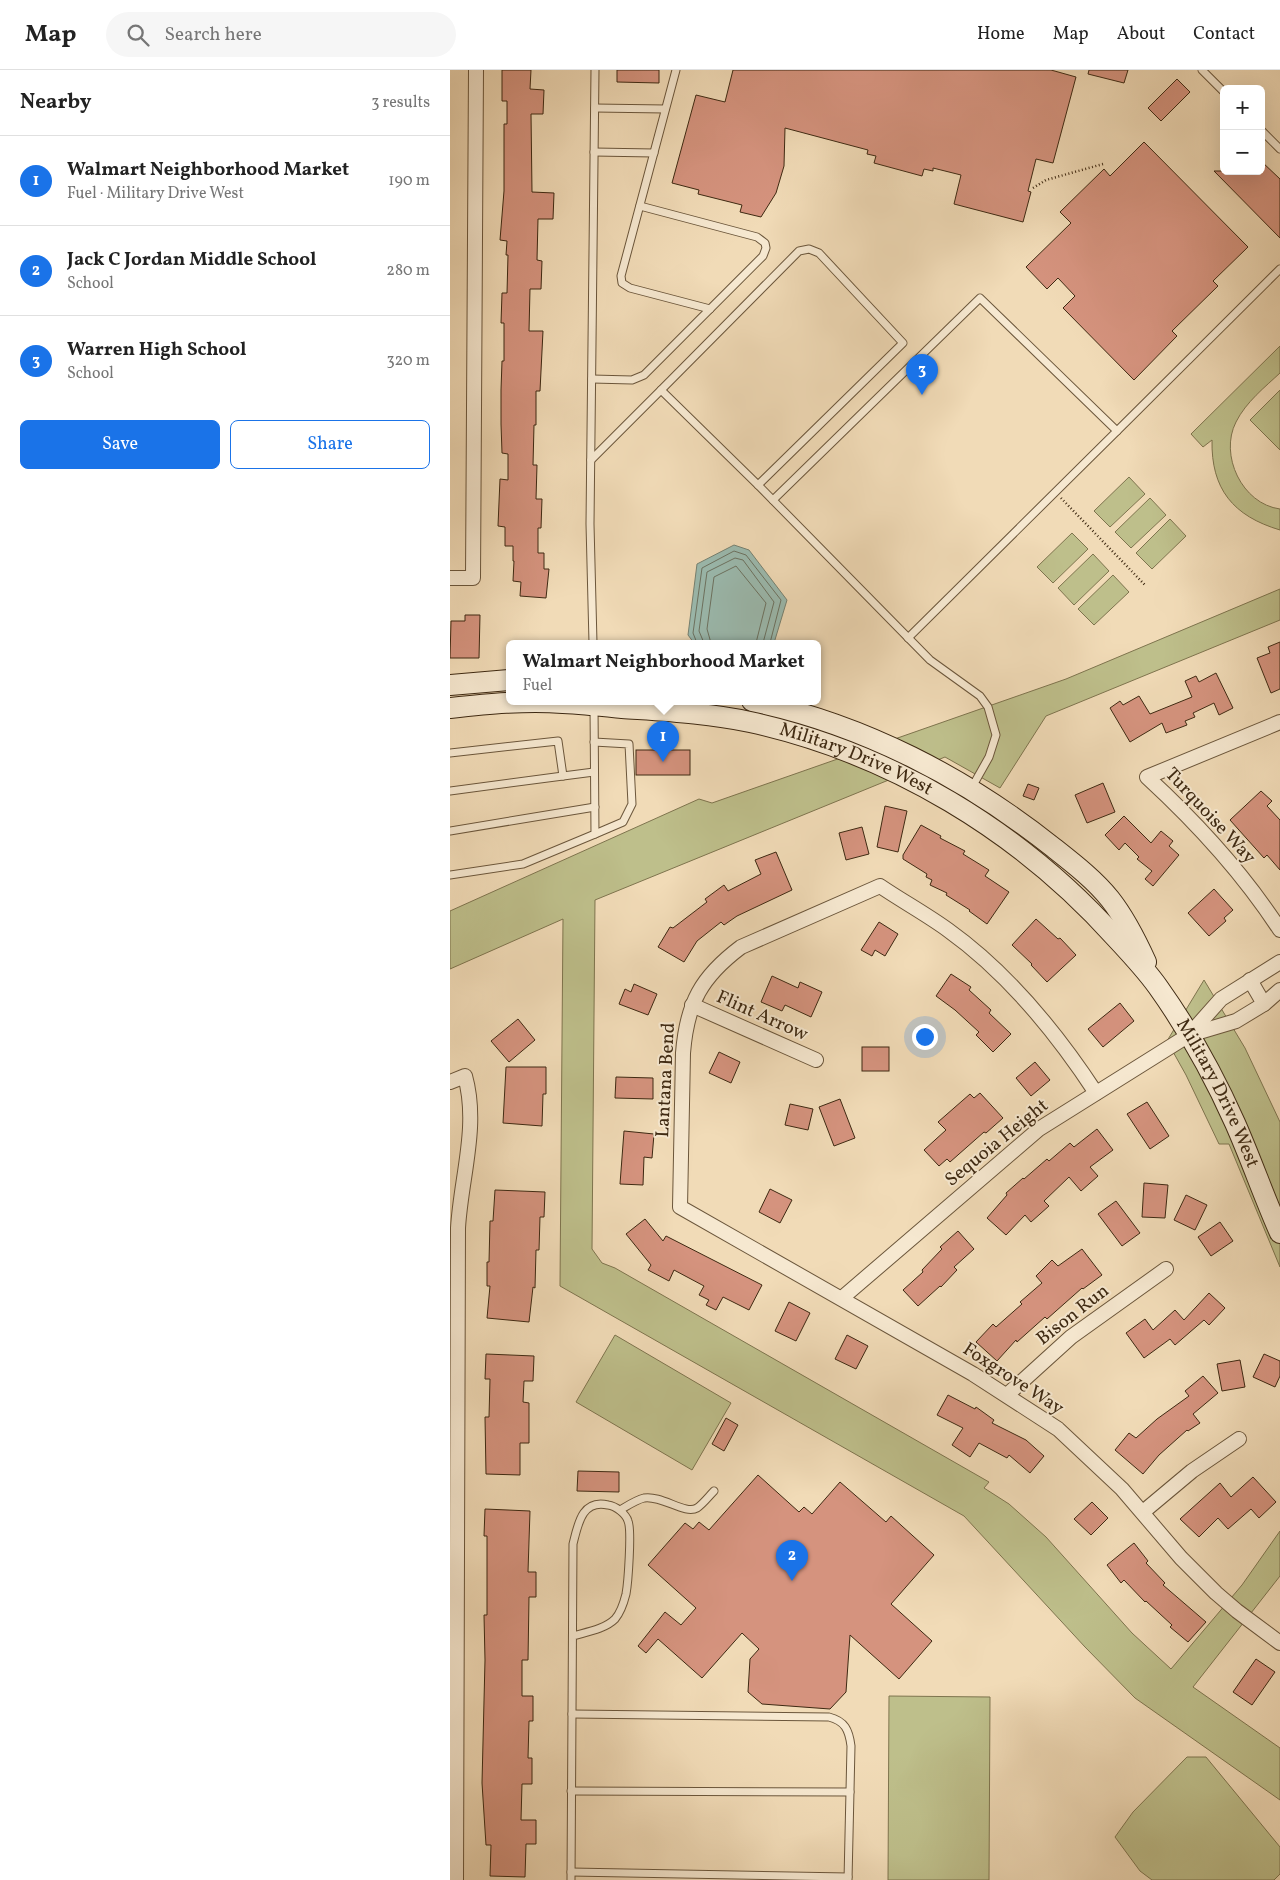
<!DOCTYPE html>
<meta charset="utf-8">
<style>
:root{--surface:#fff;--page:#f6f6f6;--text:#222;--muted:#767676;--line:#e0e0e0;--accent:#1a73e8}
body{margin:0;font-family:Vollkorn,serif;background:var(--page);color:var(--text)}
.controls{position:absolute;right:15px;top:15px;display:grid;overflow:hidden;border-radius:8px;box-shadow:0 5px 20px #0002}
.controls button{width:45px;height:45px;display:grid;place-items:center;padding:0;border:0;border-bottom:1px solid var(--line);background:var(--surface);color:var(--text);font:25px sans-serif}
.you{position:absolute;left:474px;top:966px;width:18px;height:18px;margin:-12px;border:4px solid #fff;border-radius:50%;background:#1a73e8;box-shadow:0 0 0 8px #1a73e833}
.badge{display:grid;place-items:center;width:32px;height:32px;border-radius:50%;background:var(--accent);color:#fff;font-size:16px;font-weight:700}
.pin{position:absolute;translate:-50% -41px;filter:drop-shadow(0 1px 2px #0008)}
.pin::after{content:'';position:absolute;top:26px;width:18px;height:15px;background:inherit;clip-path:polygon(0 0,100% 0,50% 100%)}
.popup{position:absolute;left:56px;top:570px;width:315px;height:65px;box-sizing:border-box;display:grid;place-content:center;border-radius:8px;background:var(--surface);filter:drop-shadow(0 1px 4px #0005);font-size:16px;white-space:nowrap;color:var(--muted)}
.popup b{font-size:19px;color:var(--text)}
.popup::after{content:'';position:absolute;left:50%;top:100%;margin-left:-10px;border:10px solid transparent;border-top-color:var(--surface)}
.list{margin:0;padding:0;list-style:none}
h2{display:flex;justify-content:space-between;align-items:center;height:65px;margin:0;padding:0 20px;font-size:21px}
h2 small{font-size:16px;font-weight:400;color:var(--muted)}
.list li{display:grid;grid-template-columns:32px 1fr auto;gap:15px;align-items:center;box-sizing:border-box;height:90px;padding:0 20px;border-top:1px solid var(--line)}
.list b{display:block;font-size:19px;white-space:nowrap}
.list p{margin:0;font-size:16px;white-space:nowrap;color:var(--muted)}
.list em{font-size:16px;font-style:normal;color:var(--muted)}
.actions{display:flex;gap:10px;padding:15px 20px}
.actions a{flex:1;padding:11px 0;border:1px solid var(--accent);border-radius:8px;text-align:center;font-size:18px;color:var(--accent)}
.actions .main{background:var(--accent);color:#fff}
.icon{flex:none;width:28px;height:28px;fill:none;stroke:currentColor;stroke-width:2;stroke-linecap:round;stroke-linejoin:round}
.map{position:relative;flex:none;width:830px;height:1810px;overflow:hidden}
header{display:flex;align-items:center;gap:30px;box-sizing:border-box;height:70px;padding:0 25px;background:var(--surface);border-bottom:1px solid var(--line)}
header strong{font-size:24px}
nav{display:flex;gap:28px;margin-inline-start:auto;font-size:18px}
.search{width:350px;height:45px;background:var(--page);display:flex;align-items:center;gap:12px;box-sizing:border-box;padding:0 18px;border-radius:28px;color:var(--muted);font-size:19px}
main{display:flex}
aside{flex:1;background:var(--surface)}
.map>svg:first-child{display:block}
.green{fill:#bebf8b;stroke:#7e744e}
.water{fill:#9bbbb0;stroke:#768171}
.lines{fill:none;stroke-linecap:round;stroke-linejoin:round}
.shore{stroke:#6c7261;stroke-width:1}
.building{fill:#d5937e;stroke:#3e2912}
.lane-casing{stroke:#6b563b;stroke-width:9}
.street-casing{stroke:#6b563b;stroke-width:16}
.secondary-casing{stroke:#3e2912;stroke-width:22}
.path{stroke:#3e2912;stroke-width:2.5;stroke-dasharray:1 2.5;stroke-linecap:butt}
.lane{stroke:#f6e8d0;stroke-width:7}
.street{stroke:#f6e8d0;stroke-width:14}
.secondary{stroke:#f6e8d0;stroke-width:20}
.labels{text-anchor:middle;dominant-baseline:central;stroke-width:4;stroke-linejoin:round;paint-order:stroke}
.street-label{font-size:19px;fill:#3e2912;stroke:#f6e8d0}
</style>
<header>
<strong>Map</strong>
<div class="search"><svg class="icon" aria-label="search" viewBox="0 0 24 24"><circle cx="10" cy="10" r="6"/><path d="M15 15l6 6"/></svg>Search here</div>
<nav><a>Home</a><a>Map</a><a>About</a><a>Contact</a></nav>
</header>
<main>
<aside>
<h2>Nearby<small>3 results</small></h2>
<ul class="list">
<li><span class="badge">1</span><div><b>Walmart Neighborhood Market</b><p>Fuel · Military Drive West</p></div><em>190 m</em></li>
<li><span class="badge">2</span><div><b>Jack C Jordan Middle School</b><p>School</p></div><em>280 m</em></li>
<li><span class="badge">3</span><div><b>Warren High School</b><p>School</p></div><em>320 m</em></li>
</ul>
<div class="actions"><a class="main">Save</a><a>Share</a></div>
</aside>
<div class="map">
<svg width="830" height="1810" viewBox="0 0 830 1810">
<rect width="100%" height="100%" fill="#f1dbb7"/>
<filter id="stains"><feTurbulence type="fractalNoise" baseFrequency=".004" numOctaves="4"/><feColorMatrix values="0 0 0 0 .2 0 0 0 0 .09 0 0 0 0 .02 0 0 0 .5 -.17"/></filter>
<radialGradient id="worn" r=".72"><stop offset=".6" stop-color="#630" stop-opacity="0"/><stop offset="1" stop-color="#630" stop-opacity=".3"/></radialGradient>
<g class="green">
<path d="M 830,276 L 830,303 C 815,317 796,332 786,352 C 769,385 792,434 830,439 L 830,460 C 783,446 761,419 762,370 L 753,377 L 741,364 Z"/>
<polygon points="830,320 830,380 800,350"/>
<polygon points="679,407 695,424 660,457 644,441"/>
<polygon points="700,428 716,445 681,478 665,462"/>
<polygon points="720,449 736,466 702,499 686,483"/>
<polygon points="622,463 638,479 603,513 587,497"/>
<polygon points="643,484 659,501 624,535 608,518"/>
<polygon points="663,505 679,522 644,555 628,539"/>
<polygon points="830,519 830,550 596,646 550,718 495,687 145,830 142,1179 152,1193 165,1198 539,1412 534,1418 559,1434 596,1467 682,1563 721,1599 792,1515 830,1461 830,1506 743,1617 830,1678 830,1730 685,1628 635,1577 514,1446 110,1216 113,849 0,899 0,841 249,729 262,733 616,609"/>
<polygon points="754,910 795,978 830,1052 830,1197 779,1074 769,1074 736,1005 717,971"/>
<polygon points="165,1265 281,1333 242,1400 126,1332"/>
<polygon points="439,1626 540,1627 539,1810 438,1810"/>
<polygon points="737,1687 756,1687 830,1777 830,1804 824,1810 702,1810 690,1801 665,1767 683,1742"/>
</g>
<polygon class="water" points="284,475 299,480 337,530 324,573 244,573 238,565 247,494"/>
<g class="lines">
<g class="shore">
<polyline points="247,573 243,563 252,498 284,481 296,485 331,530 320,573"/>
<polyline points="254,573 249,561 257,502 285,488 293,490 324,532 313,573"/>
<polyline points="261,573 257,559 264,507 286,496 316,533 306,573"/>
</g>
</g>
<g class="building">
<polygon points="52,0 81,0 80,19 94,20 93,44 81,44 82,122 104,123 103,149 88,149 87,190 92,191 91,219 80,219 79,261 93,261 90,321 86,321 86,355 84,355 83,395 87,395 86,429 92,429 91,458 88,458 88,483 94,483 94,499 99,499 96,528 70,526 71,512 63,511 64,491 63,491 63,476 55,476 55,457 48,456 50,409 58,410 58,384 52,383 51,354 51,320 52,291 54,291 54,253 51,253 52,223 57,223 58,185 56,185 57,171 50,170 54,121 54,54 57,54 57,31 52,31"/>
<polygon points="167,0 209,0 209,13 167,12"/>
<polygon points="283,0 601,0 626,7 603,93 586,89 578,121 581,122 573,152 504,134 511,105 483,98 483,101 474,99 472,106 424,93 426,86 417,84 418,80 335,58 334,96 326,123 311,147 290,142 292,135 248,124 249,120 222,113 246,25 275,32"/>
<polygon points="639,0 678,0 674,13 638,4"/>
<polygon points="727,9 740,22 711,51 698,38"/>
<polygon points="694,72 798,177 763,211 768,216 722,261 727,266 684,310 613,238 625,226 608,208 597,219 576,197 621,153 610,142 654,99 660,106"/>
<polygon points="811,91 830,109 830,168 764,101 811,101"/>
<polygon points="15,545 30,545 29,588 0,588 1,551 15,551"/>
<polygon points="830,572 830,619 821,623 807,588 820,583 818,577"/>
<polygon points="766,603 783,638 769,645 764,633 743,643 745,647 735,651 737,655 716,663 712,653 680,672 660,638 670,631 673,635 689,626 700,644 742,627 735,611 746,606 749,612"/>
<rect x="186" y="680" width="54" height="25"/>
<polygon points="653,713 665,742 637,753 625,725"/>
<polygon points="578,714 589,718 584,730 573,726"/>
<polygon points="811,721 822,731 817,736 830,750 830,800 817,785 814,788 780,750"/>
<polygon points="435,736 457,741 448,782 427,777"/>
<polygon points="674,746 701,773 711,761 723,771 719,776 729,785 703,816 695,809 702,801 687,789 689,787 675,773 669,780 655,765"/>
<polygon points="471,755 491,766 490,768 515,781 513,784 539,800 535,806 559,822 537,854 519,841 520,840 496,825 497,823 480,815 482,810 476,807 477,804 453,789 453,785"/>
<polygon points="412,757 419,784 396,790 389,763"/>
<polygon points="326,782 342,820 287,846 274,855 271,852 247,871 234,892 208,877 220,857 223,858 257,832 255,829 274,815 278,821 311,804 305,790"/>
<polygon points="764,819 783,840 774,848 776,851 759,866 738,843"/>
<polygon points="586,849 608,869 610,868 626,885 597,912 581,895 582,894 562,875"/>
<polygon points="429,852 448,864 435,886 425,880 422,886 411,880"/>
<polygon points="501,904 521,917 519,920 541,940 539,943 561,964 543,982 526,965 529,962 505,940 486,926"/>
<polygon points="322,906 348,918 350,912 372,922 361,947 335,935 332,941 311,932"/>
<polygon points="184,914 207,924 198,945 169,934 175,919 181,922"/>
<polygon points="670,933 684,951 653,977 638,959"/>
<polygon points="68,949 85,970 59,992 41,971"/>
<rect x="412" y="977" width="27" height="24"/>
<polygon points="269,982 290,992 281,1013 259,1003"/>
<polygon points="585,992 600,1010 581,1026 566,1008"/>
<polygon points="56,997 96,997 96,1024 93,1024 92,1056 53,1053"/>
<polygon points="166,1007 203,1008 203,1029 165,1028"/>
<polygon points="530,1023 553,1048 536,1063 534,1062 500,1092 497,1089 489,1096 474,1080 496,1060 488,1052 520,1024 524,1028"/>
<polygon points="390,1029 405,1068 384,1076 369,1037"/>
<polygon points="697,1032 719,1066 700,1079 677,1044"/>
<polygon points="340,1034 363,1039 358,1060 335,1055"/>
<polygon points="647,1059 663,1080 640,1097 648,1106 631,1121 619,1107 594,1131 599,1136 581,1152 575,1145 556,1165 537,1148 557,1125 556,1123 573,1108 574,1109 597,1089 599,1091 620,1073 624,1077"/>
<polygon points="174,1061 204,1064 202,1088 194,1087 193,1115 170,1114"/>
<polygon points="694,1113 718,1115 715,1148 692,1147"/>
<polygon points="320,1119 342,1130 330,1153 309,1142"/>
<polygon points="45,1120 95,1122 94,1147 90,1147 89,1180 86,1180 85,1218 83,1217 79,1252 37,1248 40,1216 37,1216 37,1192 39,1192 40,1151 43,1151"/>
<polygon points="736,1125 757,1135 745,1160 724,1150"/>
<polygon points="666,1131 690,1163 672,1176 648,1144"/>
<polygon points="195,1149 213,1171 216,1166 312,1215 299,1240 273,1227 266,1240 256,1235 259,1230 249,1225 254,1216 224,1200 219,1211 198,1200 201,1195 176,1164"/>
<polygon points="770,1152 783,1171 761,1186 748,1167"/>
<polygon points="508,1161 524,1179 504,1197 507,1200 491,1217 490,1216 468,1236 453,1220 473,1202 472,1200 492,1179 490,1177"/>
<polygon points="632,1179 652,1205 633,1219 632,1218 597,1249 595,1247 567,1272 566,1270 547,1291 526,1272 543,1254 546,1257 572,1234 570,1232 592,1213 586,1206 602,1190 608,1196"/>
<polygon points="759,1223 775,1238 759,1255 754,1250 725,1275 720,1269 694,1288 676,1263 695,1249 703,1260 725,1240 734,1250"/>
<polygon points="339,1232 360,1243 346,1271 325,1261"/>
<polygon points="397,1265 418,1276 406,1299 385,1289"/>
<polygon points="36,1284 84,1286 83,1311 74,1311 73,1332 79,1333 79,1373 70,1373 70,1405 36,1404 35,1347 39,1347 40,1309 35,1309"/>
<polygon points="814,1284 830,1291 830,1306 825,1317 803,1307"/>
<polygon points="790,1290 795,1317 772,1321 767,1294"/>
<polygon points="753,1306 768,1323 743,1344 750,1353 738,1361 737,1360 709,1385 693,1404 665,1380 679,1363 686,1368 707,1349 739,1326 735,1321"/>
<polygon points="498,1325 525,1339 526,1337 544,1350 542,1353 576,1370 594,1386 580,1403 559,1385 557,1388 529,1373 520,1387 502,1375 513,1358 487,1345"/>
<polygon points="276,1348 288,1355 274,1381 262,1374"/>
<polygon points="128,1401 169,1402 169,1422 127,1421"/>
<polygon points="308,1405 349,1442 354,1437 362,1444 390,1412 436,1452 441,1446 484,1485 441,1534 482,1571 449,1609 400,1565 396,1622 380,1639 312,1634 298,1622 300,1589 309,1579 292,1563 252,1608 208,1569 196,1583 188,1576 215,1542 231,1555 246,1538 198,1495 235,1453 243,1459 249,1452 259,1460"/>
<polygon points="803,1407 826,1432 809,1448 801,1439 778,1459 768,1448 749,1467 730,1449 770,1413 781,1427"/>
<polygon points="642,1432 658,1448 641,1465 624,1449"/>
<polygon points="35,1439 80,1441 78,1502 86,1502 86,1527 79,1527 78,1590 72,1590 72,1626 83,1626 83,1651 79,1651 78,1688 82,1688 82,1714 72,1714 71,1750 86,1750 86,1774 76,1774 75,1807 40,1806 41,1775 36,1775 32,1713 35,1590 34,1545 37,1545 37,1466 34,1466"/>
<polygon points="684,1473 698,1491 696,1493 715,1513 713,1515 756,1552 738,1572 720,1557 722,1555 696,1531 695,1532 674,1510 671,1513 657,1495"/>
<polygon points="806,1589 825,1602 802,1635 783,1622"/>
</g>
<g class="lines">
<g class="lane-casing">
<g id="lane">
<polyline points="226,0 171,206 172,213 180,218 260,239"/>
<polyline points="752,0 774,22"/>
<polyline points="145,38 215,39"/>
<polyline points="811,60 830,79"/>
<polyline points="144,82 204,83"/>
<polyline points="142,309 182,310 194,305 313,186 316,178 315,173 307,167 190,136"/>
<polyline points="211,320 349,181 359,179 369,183 453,273 308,415"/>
<polyline points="667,361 830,199"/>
<polyline points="141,390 211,320 308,415 480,590 530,626 538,637 546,665 539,687 521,719"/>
<polyline points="323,430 530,228 667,361 458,568"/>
<polyline points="143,573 140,454 145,0"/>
<polyline points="144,672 179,674 182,734 173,752 145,764"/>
<polyline points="0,683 108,671 113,706 144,702"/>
<polyline points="0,721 113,706"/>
<polyline points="0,761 145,737"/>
<polyline points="0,805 73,794 145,764 144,636"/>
<path d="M 170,1440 C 177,1436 186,1430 194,1428 C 212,1425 235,1445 247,1438 C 253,1434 259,1426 264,1421"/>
<path d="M 122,1644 L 379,1647 C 395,1651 399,1660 401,1676 L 398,1810"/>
<polyline points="121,1721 400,1722"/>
<polyline points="121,1802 398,1807"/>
<path d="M 121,1810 L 123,1474 C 128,1454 132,1429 158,1435 C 166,1436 176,1444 178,1451 C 182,1460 178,1513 176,1524 C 174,1532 171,1542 165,1549 C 155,1559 137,1562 123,1566"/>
</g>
</g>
<g class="street-casing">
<g id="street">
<polyline points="0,508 23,508 26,0"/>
<path d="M 830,652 L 697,707 C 747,753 793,803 830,860"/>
<polyline points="800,910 814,934"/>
<polyline points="242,935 366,990"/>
<polyline points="739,965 771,929 830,892"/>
<path d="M 0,1012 L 15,1006 C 29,1056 11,1107 8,1158 L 6,1810"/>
<path d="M 646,1023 C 606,962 558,903 498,860 C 476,844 452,831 430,816 L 291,877 C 251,907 237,933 233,983 L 230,1137 L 523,1304 L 608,1359 L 672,1419 L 731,1488 L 766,1523 L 787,1541 L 830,1573"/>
<polyline points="392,1228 589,1059 739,965 786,951 814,934 830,920"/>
<polyline points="557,1325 621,1267 716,1199"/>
<polyline points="693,1442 742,1401 789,1369"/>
</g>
</g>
<g class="secondary-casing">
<g id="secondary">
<polyline points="0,615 59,610"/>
<path d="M 302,631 C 413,654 516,708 604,778 C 623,793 645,810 660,829 C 675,848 686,870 696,892"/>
<path id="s1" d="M 0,638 C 37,634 75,630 113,633 C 133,634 152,636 172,638 C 215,641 258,643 300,652 C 441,683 570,761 666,868 C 681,884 696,900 708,917 C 738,959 764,1006 785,1053 C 801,1089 814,1127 830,1163"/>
</g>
</g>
<g class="path">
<polyline points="583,118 596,110 653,94"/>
<polyline points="611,428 695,515"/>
</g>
<use href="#lane" class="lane"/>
<use href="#street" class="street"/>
<use href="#secondary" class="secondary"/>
</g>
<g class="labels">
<g class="street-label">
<text stroke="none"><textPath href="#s1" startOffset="414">Military Drive West</textPath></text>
<text transform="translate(760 746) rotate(47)">Turquoise Way</text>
<text transform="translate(312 946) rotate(24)">Flint Arrow</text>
<text transform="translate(216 1010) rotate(-87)">Lantana Bend</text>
<text stroke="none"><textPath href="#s1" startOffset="920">Military Drive West</textPath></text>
<text transform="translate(547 1073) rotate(-39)">Sequoia Height</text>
<text transform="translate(623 1245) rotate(-38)">Bison Run</text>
<text transform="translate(563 1309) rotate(33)">Foxgrove Way</text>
</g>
</g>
<rect width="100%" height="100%" filter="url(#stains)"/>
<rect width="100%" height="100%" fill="url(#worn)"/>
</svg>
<div class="controls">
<button>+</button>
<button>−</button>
</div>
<div class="you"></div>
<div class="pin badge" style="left:213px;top:692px">1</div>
<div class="popup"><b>Walmart Neighborhood Market</b>Fuel</div>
<div class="pin badge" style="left:342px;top:1511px">2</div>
<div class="pin badge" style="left:472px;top:325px">3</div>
</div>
</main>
